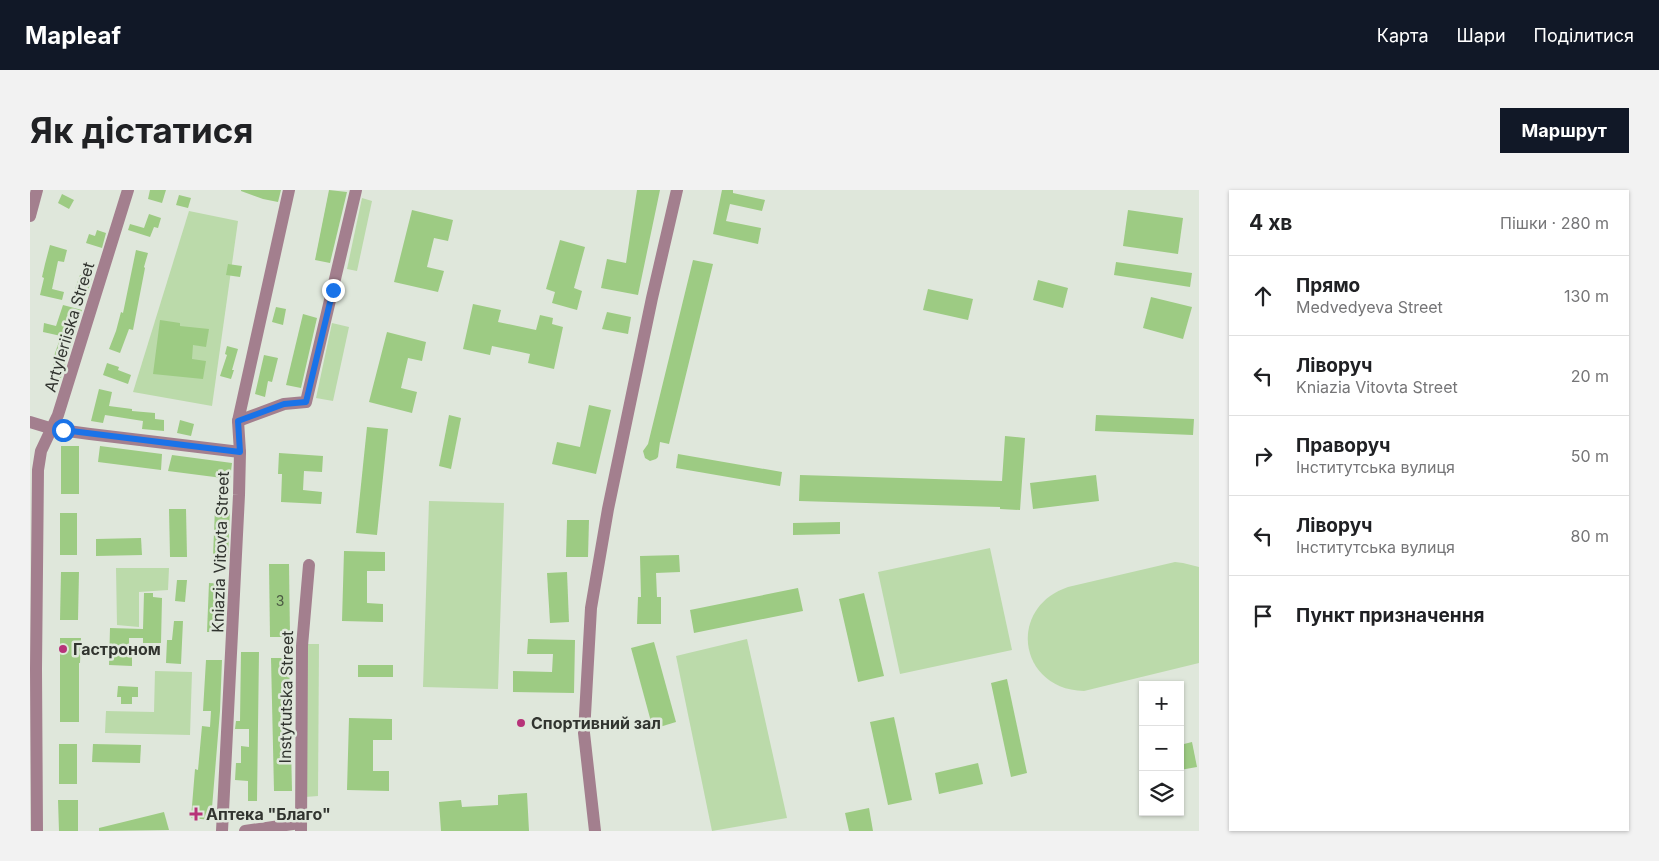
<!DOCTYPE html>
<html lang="uk">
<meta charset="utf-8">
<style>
:root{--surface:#fff;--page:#f2f2f2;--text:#202124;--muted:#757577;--line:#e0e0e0;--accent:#111827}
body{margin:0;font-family:Inter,sans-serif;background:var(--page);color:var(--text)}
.controls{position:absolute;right:15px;bottom:15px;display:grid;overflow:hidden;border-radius:0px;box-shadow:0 1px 4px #0004}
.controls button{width:45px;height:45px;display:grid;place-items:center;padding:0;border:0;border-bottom:1px solid var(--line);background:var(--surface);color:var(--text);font:25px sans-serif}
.stop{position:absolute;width:15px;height:15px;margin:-11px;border:4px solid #1a73e8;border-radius:50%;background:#fff}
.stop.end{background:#1a73e8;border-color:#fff;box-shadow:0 1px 5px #0008}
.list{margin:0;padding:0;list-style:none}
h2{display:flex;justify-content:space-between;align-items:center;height:65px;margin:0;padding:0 20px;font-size:21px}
h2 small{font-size:16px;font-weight:400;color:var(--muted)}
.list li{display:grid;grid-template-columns:32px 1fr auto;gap:15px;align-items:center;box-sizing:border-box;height:80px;padding:0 20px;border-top:1px solid var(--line)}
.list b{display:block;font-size:19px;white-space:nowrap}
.list p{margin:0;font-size:16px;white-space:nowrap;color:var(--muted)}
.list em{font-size:16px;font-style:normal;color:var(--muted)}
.icon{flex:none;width:28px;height:28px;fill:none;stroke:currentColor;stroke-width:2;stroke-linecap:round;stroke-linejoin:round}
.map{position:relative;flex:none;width:1169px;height:641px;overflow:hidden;border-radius:0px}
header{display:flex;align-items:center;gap:30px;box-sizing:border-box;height:70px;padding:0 25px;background:var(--accent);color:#fff}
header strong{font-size:24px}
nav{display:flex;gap:28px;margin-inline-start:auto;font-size:18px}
.intro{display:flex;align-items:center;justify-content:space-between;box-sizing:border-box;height:120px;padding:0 30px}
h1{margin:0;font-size:35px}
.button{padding:12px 22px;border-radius:0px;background:var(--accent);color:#fff;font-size:18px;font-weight:700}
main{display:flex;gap:30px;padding:0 30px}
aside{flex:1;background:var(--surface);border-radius:0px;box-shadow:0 1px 4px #0004}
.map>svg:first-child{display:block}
.green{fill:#bbdaaa}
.building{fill:#9dcb83}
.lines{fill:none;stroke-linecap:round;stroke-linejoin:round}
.minor{stroke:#a37f8e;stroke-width:12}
.route{stroke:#1a73e8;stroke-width:6}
.poi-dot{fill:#b73379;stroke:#dfe7db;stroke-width:2}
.labels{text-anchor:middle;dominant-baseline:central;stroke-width:5;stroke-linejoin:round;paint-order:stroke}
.number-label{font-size:14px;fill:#4c5a44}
.street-label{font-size:16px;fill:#31342f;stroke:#dfe7db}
.poi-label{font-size:16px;font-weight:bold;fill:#31342f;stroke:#dfe7db;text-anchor:start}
</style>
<header>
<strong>Mapleaf</strong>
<nav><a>Карта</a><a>Шари</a><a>Поділитися</a></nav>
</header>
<div class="intro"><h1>Як дістатися</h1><a class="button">Маршрут</a></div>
<main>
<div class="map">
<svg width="1169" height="641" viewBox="0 0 1169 641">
<rect width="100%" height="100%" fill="#dfe7db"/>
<g class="green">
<polygon points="332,8 342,11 327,81 317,79"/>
<polygon points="159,21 208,31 182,216 103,202"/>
<polygon points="302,133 319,137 303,211 286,208"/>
<polygon points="399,311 474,313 468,499 393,497"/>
<polygon points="960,358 982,460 870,484 848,382"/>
<path d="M 1145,372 L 1153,373 L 1169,377 L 1169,473 L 1054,501 C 989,500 976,418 1038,397 Z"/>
<polygon points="86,378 139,378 138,400 109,402 109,437 87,435"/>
<polygon points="717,449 757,628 682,641 646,466"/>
<polygon points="277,454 289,454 288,606 275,607"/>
<polygon points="125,481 162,482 160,545 75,543 76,521 124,522"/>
</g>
<g class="building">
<polygon points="120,0 136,0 132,13 118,9"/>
<polygon points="211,0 251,0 248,12 233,9 211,1"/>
<polygon points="299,0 317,2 300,73 285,70"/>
<polygon points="607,0 630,0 608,105 571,98 577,69 596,73"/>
<polygon points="692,0 703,0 703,3 735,10 732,21 700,14 696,31 731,38 728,54 683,44"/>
<polygon points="32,4 44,10 39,19 28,13"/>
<polygon points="149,5 161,8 158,18 146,15"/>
<polygon points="382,20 423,30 418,51 404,48 397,77 414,81 408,102 364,92"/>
<polygon points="1098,20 1153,28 1148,64 1093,56"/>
<polygon points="119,24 131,28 128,38 124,37 120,47 98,40 100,34 114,38"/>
<polygon points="67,40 76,43 72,58 56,53 59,44 65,46"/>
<polygon points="530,50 555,57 544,98 552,101 547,120 522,113 525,102 516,99"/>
<polygon points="20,55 37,60 34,72 28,71 22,99 34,102 32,110 10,105 14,88 12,87 15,74"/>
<polygon points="106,60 118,63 114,77 115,78 103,140 99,139 90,163 79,159 86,141 91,122 93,123"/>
<polygon points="663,70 683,74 639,254 630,252 628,267 626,269 620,271 615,268 613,261 618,254"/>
<polygon points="1086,72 1162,83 1160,97 1084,85"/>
<polygon points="198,74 212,76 210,87 196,85"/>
<polygon points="50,85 62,89 57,103 45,99"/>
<polygon points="1008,90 1038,98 1033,118 1003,110"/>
<polygon points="898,99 943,109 938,130 893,120"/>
<polygon points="1121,107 1162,117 1153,149 1113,138"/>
<polygon points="443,114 471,120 468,132 506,140 510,125 523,128 522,134 533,137 524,179 498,173 500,164 462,156 460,165 433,159"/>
<polygon points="33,115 52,120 31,188 20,184 26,167 24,166 31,146 13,142 14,133 26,136"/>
<polygon points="246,117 256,119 253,135 242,132"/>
<polygon points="577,122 601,127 598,144 572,139"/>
<polygon points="273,124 287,128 271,198 256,195"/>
<polygon points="130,130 150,133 150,136 179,139 176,157 163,155 162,169 176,171 173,189 123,184"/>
<polygon points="357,142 396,152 392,171 378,168 371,198 387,202 382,223 339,212"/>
<polygon points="197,156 208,159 202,180 204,180 201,189 190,186 197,165 195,164"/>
<polygon points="234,165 248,168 242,192 238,191 235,207 225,204"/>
<polygon points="77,173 89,177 88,180 101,185 98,194 73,185"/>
<polygon points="69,199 82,202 79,216 102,219 102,221 125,223 125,229 134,230 134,241 112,239 113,231 75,225 73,233 61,231"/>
<polygon points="559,215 581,220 566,284 522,274 527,252 550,257"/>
<polygon points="419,225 431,228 421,279 409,276"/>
<polygon points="1066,225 1164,229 1163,245 1065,241"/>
<polygon points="150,230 164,234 161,246 147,243"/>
<polygon points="337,237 358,239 347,345 326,343"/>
<polygon points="975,246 995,248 990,320 970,319 970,317 769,311 770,285 972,291"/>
<rect x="31" y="256" width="18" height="48"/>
<polygon points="70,256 132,264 131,280 68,272"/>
<polygon points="249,263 293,266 292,282 274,281 273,300 292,302 291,314 251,312 252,284 248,284"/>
<polygon points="648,264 752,282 750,296 646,278"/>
<polygon points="142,265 202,273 200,289 138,281"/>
<polygon points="1066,285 1069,311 1003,319 1000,293"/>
<polygon points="185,318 200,319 198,368 183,367"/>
<polygon points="139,319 156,319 157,367 140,367"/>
<rect x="30" y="323" width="17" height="42"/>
<polygon points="537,330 559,330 558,367 536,367"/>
<polygon points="810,332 810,344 763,345 763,333"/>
<polygon points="111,348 112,365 66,366 66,349"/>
<polygon points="314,361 355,362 355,381 337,381 337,413 353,414 353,432 312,431"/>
<polygon points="649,365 650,382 626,383 627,407 631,407 631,434 607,434 608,407 611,407 610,366"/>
<polygon points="239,374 259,374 260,447 240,447"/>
<polygon points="31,382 49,382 48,430 30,430"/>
<polygon points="537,382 539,432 520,433 517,383"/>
<polygon points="147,390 157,390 155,412 145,411"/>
<polygon points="179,393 196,394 194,442 177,442"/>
<polygon points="768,398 773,421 664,443 660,420"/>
<polygon points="114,403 123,403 123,407 132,408 131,453 113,453 113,448 99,448 99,465 102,465 102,476 79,475 80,438 113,439"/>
<polygon points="834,403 854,486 828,492 809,409"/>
<polygon points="144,431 153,431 151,474 136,473 137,450 142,450"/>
<polygon points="30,448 51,448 50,473 49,473 49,532 30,532"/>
<polygon points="498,449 545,450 544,503 483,502 483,481 522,482 523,464 497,464"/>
<polygon points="624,452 646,532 623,539 601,458"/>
<polygon points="211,462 229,462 227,611 218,611 218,591 205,590 206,573 211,573 211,556 219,557 219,539 205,539 206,531 210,531"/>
<polygon points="241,468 259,468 262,601 244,601"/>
<polygon points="176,470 192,470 190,521 181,630 161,628 165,579 168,580 172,536 180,537 181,521 173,521"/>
<rect x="328" y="475" width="35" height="12"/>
<polygon points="977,489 997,583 981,587 961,493"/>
<polygon points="88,496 108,497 108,507 102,507 102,514 91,514 91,507 87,507"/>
<polygon points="864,527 882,610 858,615 840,532"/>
<polygon points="319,528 362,529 362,550 343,550 343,581 359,581 359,601 317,600"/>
<polygon points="1162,552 1167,577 1150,580 1150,555"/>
<rect x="29" y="554" width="18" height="40"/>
<polygon points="63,554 111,555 110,573 62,572"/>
<polygon points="948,573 953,594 909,604 905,583"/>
<polygon points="497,603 499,641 411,641 409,612 431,610 432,617 468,615 468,605"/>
<polygon points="28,610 48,610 48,641 29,641"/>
<polygon points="839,618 843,641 819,641 815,623"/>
<polygon points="134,622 139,640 69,641 69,638"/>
</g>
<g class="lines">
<g class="minor">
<polyline points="0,26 7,0"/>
<polyline points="208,231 254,214 276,212 326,0"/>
<polyline points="0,232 23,239 60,244 210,262"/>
<polyline points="7,641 6,479 8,280 11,261 28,225 98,0"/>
<polyline points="192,641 209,305 210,262 208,231 259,0"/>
<polyline points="215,641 270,633"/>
<polyline points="271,641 272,456 279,375"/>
<polyline points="565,641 554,543 561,418 578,319 622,108 647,0"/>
</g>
</g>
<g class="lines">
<polyline class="route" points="33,240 210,262 208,231 254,214 276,212 303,100"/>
</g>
<g class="poi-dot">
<circle cx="33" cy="459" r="5"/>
<circle cx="491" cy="533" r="5"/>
<path d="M163.5 616.5h5v5h5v5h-5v5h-5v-5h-5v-5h5z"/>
</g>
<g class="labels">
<g class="number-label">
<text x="250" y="410">3</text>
</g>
<g class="street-label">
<text transform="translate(39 137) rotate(-73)">Artyleriiska Street</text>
<text transform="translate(190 362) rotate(-88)">Kniazia Vitovta Street</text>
<text transform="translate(256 507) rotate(-89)">Instytutska Street</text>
</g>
<g class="poi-label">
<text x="43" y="459">Гастроном</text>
<text x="501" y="533">Спортивний зал</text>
<text x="176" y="624">Аптека "Благо"</text>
</g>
</g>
</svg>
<div class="controls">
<button>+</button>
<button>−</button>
<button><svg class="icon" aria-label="layers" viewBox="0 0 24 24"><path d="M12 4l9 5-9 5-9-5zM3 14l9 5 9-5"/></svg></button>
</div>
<div class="stop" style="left:33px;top:240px"></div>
<div class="stop end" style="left:303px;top:100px"></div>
</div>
<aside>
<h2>4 хв<small>Пішки · 280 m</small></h2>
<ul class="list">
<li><svg class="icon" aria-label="ahead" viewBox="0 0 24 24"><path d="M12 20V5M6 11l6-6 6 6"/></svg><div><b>Прямо</b><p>Medvedyeva Street</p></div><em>130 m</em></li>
<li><svg class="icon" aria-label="left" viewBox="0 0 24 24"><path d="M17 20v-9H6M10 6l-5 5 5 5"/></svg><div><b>Ліворуч</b><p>Kniazia Vitovta Street</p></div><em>20 m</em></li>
<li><svg class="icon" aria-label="right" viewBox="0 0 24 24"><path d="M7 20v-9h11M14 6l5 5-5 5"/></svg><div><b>Праворуч</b><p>Інститутська вулиця</p></div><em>50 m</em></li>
<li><svg class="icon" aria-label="left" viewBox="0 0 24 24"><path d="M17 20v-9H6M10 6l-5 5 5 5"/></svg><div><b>Ліворуч</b><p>Інститутська вулиця</p></div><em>80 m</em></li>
<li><svg class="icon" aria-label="arrive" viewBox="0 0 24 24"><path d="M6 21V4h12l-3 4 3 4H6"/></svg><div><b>Пункт призначення</b></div></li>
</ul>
</aside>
</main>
